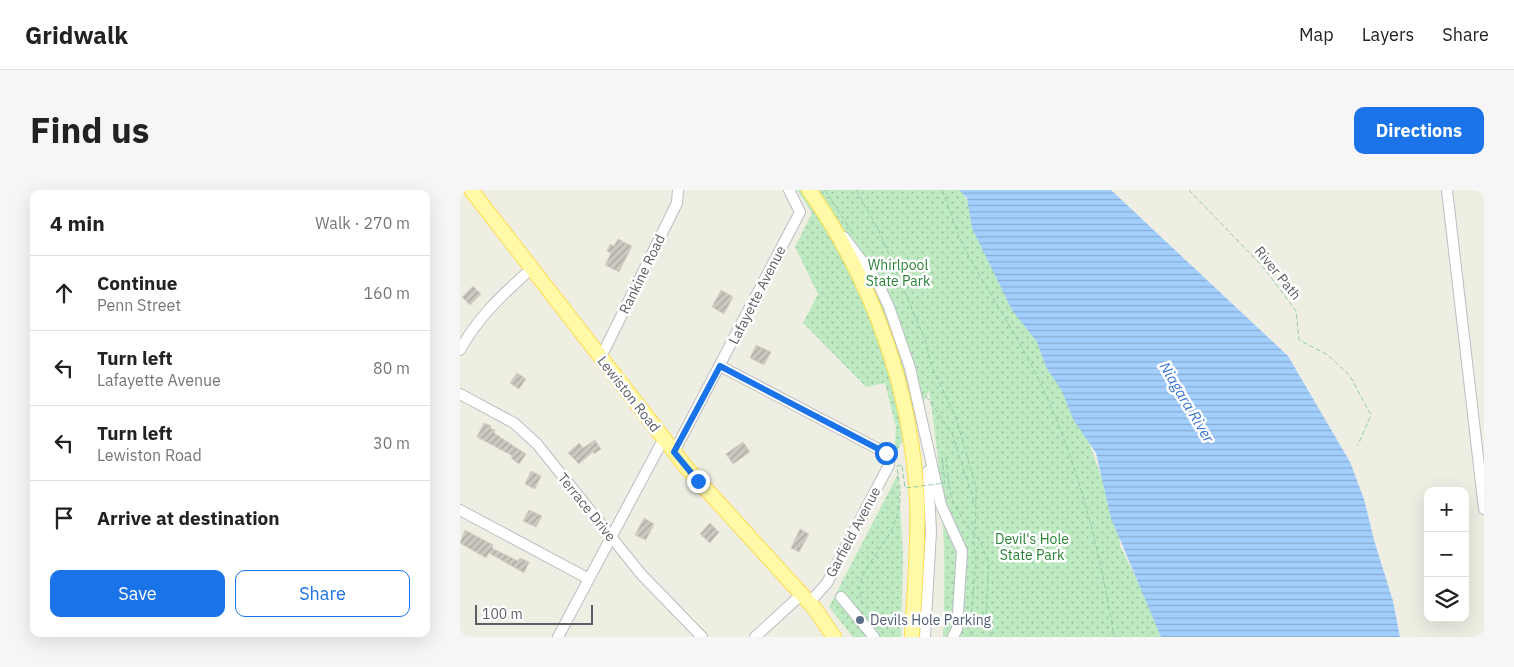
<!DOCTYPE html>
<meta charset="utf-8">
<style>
:root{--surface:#fff;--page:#f6f6f6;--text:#222;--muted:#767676;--line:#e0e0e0;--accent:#1a73e8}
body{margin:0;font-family:"IBM Plex Sans",sans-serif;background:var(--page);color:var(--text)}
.controls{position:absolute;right:15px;bottom:15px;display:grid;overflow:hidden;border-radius:10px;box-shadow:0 5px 20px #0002}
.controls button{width:45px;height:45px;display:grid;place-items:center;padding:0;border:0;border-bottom:1px solid var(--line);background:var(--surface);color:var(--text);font:25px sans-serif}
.scale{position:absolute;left:15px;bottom:12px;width:118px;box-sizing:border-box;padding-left:5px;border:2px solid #5b5f65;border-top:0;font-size:14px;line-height:18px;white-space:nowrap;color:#5b5f65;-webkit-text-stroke:4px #fff;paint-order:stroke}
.stop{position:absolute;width:15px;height:15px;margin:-11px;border:4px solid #1a73e8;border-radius:50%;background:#fff}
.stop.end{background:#1a73e8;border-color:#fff;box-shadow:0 1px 5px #0008}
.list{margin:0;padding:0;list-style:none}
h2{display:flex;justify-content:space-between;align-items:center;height:65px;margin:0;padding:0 20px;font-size:21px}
h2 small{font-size:16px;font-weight:400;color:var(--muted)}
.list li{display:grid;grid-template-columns:32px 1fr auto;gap:15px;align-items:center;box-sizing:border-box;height:75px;padding:0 20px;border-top:1px solid var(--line)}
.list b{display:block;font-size:19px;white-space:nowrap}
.list p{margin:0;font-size:16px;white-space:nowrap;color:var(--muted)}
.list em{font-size:16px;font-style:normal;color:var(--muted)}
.actions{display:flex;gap:10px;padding:15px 20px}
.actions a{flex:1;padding:11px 0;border:1px solid var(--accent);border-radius:10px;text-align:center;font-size:18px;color:var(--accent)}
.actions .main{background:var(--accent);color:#fff}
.icon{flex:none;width:28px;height:28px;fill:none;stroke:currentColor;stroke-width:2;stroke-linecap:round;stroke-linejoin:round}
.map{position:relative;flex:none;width:1024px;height:447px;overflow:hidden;border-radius:10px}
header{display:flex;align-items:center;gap:30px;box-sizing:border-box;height:70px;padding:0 25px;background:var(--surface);border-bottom:1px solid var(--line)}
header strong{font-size:24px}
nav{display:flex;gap:28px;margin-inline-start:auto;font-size:18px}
.intro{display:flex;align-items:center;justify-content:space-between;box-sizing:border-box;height:120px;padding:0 30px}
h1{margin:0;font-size:35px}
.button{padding:12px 22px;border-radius:10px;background:var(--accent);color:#fff;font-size:18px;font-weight:700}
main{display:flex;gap:30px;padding:0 30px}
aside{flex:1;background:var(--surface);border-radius:10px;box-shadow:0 5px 20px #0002}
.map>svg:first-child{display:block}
.park{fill:url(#park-dots)}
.water{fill:url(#water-rules)}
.building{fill:url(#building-hatch);stroke:#d5d0c0}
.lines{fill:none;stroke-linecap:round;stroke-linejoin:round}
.minor-casing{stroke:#bbbdc3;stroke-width:12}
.major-casing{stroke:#ffdd4c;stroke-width:16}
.path{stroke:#95cba9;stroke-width:1;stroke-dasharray:5 2.5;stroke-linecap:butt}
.minor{stroke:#fff;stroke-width:10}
.major{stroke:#fff9a8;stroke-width:14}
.path-bridge{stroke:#95cba9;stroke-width:1;stroke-dasharray:5 2.5;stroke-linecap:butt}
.route{stroke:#1a73e8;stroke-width:6}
.service-dot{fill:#5c6f8a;stroke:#fff;stroke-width:2}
.labels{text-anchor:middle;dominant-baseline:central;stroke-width:5;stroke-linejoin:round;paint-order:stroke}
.park-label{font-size:14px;fill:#2b8437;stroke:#fff}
.street-label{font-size:14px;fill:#5b5f65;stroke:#fff}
.service-label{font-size:14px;fill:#4e5e75;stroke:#fff;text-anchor:start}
.water-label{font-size:15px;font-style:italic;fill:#3975d0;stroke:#fff}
</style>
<header>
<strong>Gridwalk</strong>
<nav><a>Map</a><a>Layers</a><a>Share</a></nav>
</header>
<div class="intro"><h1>Find us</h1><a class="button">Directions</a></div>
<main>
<aside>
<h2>4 min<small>Walk · 270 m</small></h2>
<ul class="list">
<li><svg class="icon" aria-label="ahead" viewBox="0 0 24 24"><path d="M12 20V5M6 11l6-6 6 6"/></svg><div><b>Continue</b><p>Penn Street</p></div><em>160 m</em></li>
<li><svg class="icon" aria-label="left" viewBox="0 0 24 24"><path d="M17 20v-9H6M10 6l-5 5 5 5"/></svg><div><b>Turn left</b><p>Lafayette Avenue</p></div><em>80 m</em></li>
<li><svg class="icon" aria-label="left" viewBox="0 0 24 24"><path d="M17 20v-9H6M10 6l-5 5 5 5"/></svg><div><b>Turn left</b><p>Lewiston Road</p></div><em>30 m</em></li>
<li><svg class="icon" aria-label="arrive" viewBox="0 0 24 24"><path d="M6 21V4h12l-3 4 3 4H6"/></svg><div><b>Arrive at destination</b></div></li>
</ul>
<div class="actions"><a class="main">Save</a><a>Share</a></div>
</aside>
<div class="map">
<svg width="1024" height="447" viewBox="0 0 1024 447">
<defs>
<pattern id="park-dots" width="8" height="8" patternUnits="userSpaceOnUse" patternTransform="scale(1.25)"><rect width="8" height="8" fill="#bdeac1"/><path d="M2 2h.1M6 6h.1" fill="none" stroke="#9dc1a0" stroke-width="1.8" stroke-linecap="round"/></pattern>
<pattern id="water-rules" width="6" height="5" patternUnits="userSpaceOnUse" patternTransform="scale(1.25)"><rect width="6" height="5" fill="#a3cfff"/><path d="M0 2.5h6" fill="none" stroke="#88abd2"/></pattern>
<pattern id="building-hatch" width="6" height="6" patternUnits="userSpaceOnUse" patternTransform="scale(1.25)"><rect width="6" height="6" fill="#cbc8c0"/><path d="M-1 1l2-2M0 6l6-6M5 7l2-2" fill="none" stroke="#a8a6a0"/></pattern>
</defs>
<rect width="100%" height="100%" fill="#efeee3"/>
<g class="park">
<path d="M 337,0 L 500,0 L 513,18 L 625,242 L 658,332 L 660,356 L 706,447 L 483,447 C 487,364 482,283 469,201 L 434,267 L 436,238 L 425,193 L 406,197 L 343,133 L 358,104 L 335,57 L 352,23 Z"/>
<polygon points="438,284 443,365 441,447 393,447 369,417"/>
</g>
<polygon class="water" points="499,0 651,0 828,166 890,272 904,309 914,350 933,411 940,447 701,447 651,328 636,263 613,229 602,201 586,177 577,152 552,120 512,38 507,8"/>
<g class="building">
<polygon points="158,49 172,56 159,82 145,75 151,63 147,61 150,54 154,56"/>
<polygon points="13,96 21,104 10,115 2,107"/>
<polygon points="261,100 273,107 264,124 252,117"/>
<polygon points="296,155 311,162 304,175 290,168"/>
<polygon points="57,183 66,189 59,199 50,193"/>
<polygon points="24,233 31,236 30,238 35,240 34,243 66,264 59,274 51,268 53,266 17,247"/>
<polygon points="135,250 141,259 134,264 133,262 119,274 108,263 119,253 123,258"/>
<polygon points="283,252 290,262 273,274 266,264"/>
<polygon points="71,281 81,286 75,299 65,294"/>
<polygon points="69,320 82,326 76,337 63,331"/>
<polygon points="184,328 194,334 186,350 175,345"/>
<polygon points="250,333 259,342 250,353 240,344"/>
<polygon points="340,339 349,344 339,362 331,358"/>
<polygon points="5,340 33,355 32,358 58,371 60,368 69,372 64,383 29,363 26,368 0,353"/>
</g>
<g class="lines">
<g class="minor-casing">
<g id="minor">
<polyline points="987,0 1024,319"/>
<polyline points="384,47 417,91 429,117 450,178 481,315 502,361 497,439 493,447"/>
<path d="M 0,160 C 18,127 43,104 71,79"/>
<polyline points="141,167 217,13 218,0"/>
<polyline points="260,176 424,262 428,267 429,275 367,393 349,413"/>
<polyline points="0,204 54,233 77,254 181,384 242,447"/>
<polyline points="214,262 340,22 329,0"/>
<polyline points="0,320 129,389"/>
<polyline points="381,407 414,447"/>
<polyline points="98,447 204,248"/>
<polyline points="295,447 342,404"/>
<polyline points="465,447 471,341 468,281"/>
</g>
</g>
<g class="major-casing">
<g id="major">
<polyline points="11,0 226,277 355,419 374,447"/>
<path d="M 349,0 C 412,90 452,200 457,311 C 459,356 454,402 452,447"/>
</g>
</g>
<g class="path">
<polyline points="365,0 392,42"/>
<polyline points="396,0 419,41 466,152 471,175 496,228 516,297 516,314"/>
<path d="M 482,0 C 490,19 495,39 504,57 C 531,108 565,156 588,210 C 621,285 641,366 654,447"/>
<polyline points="729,0 803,77 836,121 839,150 868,165 890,186 911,225 898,255"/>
<polyline points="466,206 492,243 516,318 514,354 516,371 510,443 512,447"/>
<polyline points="489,295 491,307 497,319 506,334 519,349 529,373 526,423 531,447"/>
<path d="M 402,415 L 399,396 L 401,390 C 417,354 442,343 440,299"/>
</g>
<use href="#minor" class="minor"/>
<use href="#major" class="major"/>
<polyline class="path-bridge" points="440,299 437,276 442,275 445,298 485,293 482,268 486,268 489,295"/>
</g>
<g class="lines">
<polyline class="route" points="238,291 214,262 260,176 426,263"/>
</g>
<circle class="service-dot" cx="400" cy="430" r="5"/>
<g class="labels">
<g class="park-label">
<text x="438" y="75">Whirlpool<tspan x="438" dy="16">State Park</tspan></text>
<text x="572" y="349">Devil's Hole<tspan x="572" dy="16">State Park</tspan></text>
</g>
<g class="street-label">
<text transform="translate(818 83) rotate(51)">River Path</text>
<text transform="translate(182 84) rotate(-64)">Rankine Road</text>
<text transform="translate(297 105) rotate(-63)">Lafayette Avenue</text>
<text transform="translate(169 204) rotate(52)">Lewiston Road</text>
<text transform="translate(127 317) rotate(51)">Terrace Drive</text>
<text transform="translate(393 342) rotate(-62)">Garfield Avenue</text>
</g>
<g class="service-label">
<text x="410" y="430">Devils Hole Parking</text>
</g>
<g class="water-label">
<text transform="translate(727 212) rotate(59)">Niagara River</text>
</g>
</g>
</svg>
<div class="controls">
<button>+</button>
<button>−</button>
<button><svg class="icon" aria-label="layers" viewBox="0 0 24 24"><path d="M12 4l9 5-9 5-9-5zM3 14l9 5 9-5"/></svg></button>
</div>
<div class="scale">100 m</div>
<div class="stop" style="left:426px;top:263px"></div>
<div class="stop end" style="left:238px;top:291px"></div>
</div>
</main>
